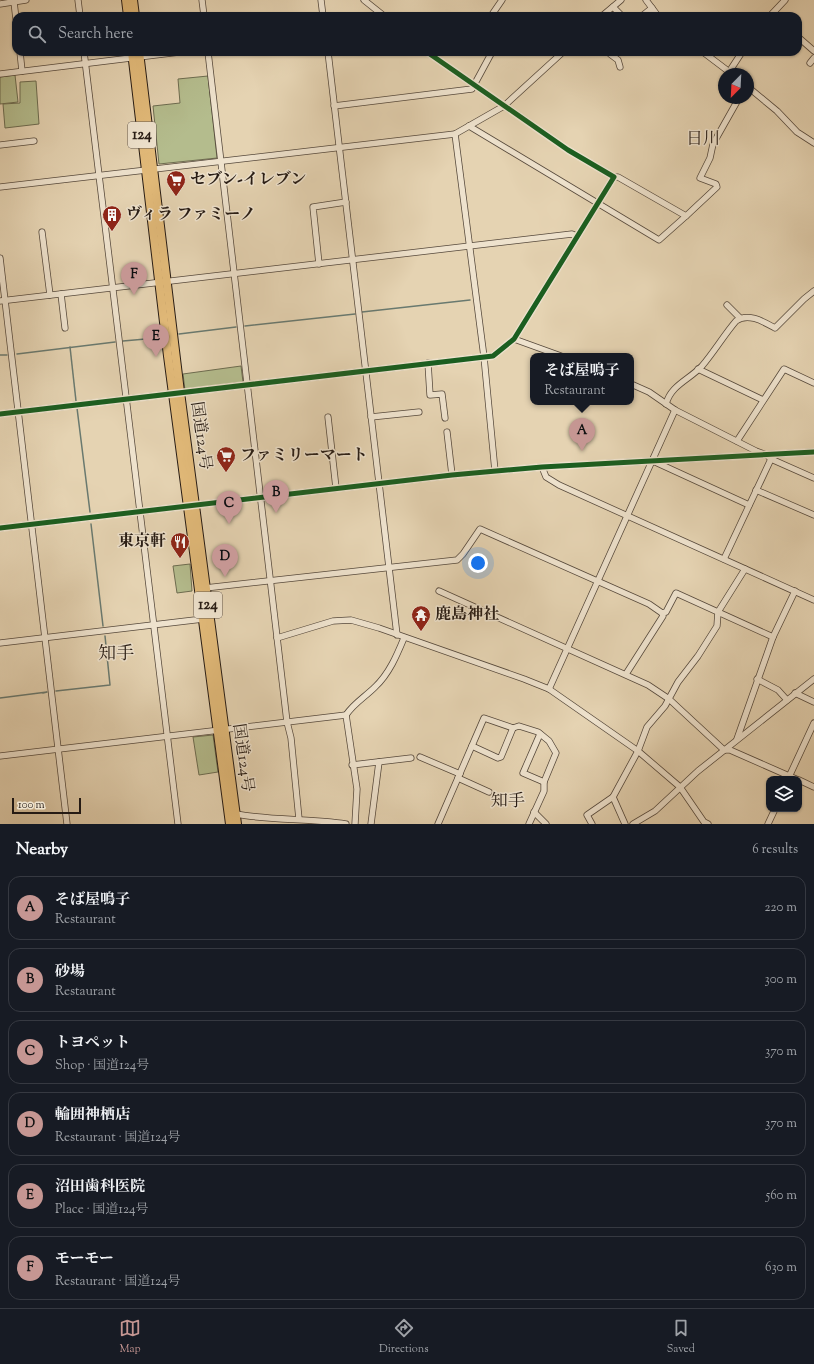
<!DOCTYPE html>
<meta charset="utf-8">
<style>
:root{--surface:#171b24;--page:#20242c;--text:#f1f3f6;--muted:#9ea1a6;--line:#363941;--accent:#c59692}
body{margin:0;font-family:"Sorts Mill Goudy","Noto Serif JP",serif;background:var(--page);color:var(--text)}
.controls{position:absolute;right:12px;bottom:12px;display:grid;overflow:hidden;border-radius:8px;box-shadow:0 1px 3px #0004}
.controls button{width:36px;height:36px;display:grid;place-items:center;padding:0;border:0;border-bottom:1px solid var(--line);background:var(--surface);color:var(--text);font:20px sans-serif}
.compass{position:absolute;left:718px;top:68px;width:36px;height:36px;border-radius:50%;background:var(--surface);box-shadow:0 1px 3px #0004;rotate:204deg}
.scale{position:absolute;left:12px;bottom:10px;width:69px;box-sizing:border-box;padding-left:4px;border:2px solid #261b14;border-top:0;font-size:11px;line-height:14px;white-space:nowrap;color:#261b14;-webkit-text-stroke:3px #eee2cd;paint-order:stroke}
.you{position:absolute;left:478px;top:563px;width:14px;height:14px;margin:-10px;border:3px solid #fff;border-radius:50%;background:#1a73e8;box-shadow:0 0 0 6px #1a73e833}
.badge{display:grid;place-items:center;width:26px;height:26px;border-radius:50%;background:var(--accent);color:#111;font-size:13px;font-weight:700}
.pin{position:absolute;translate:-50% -33px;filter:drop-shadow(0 1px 2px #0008)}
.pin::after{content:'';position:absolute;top:21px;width:14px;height:12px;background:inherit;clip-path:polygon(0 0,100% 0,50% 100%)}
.popup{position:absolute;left:530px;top:353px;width:104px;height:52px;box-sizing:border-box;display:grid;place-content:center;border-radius:8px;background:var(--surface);filter:drop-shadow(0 1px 3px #0005);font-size:13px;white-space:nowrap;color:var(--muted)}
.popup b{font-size:15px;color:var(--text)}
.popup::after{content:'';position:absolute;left:50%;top:100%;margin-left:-8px;border:8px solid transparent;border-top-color:var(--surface)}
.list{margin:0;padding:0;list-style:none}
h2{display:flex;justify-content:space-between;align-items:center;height:52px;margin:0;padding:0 16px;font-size:17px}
h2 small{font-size:13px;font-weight:400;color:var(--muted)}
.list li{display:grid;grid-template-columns:26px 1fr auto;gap:12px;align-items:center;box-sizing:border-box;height:64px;margin:0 8px 8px;padding:0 8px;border:1px solid var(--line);border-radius:12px}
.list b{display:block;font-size:15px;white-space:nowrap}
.list p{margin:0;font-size:13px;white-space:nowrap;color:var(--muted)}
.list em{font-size:13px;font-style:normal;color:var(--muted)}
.icon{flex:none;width:22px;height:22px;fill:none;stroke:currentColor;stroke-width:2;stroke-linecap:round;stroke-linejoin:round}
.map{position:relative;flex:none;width:814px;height:824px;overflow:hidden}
.search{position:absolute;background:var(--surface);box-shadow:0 1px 3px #0004;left:12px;right:12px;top:12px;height:44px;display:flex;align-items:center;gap:10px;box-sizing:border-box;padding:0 14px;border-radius:12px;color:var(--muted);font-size:15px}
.sheet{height:484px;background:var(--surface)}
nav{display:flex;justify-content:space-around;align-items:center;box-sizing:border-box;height:56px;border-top:1px solid var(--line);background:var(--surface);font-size:11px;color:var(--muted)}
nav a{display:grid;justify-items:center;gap:2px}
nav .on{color:var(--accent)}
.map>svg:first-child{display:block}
.green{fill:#b4bc8d;stroke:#6d6c50}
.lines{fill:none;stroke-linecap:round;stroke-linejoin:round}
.stream{stroke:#69796f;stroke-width:1.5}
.minor-casing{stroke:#56493c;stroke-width:7}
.highway-casing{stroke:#261b14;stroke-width:10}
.minor{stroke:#eee2cd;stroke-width:5.5}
.highway{stroke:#e2ba79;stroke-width:8}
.cycleway-casing{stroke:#eee2cd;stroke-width:8}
.cycleway{stroke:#1b5e20;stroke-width:5}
.labels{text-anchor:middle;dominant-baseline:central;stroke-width:3;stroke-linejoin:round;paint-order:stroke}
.shield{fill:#eee2cd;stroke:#62574c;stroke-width:1}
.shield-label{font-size:15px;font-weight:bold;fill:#261b14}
.poi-label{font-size:16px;font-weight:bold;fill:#261b14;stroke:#eee2cd;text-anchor:start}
.street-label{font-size:16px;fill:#261b14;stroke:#eee2cd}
.neighbourhood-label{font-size:17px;fill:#261b14;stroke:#eee2cd}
.quarter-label{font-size:18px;fill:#261b14;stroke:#eee2cd}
</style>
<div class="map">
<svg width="814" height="824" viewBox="0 0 814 824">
<rect width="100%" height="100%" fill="#e5d3b2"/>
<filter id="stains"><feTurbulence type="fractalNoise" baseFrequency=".005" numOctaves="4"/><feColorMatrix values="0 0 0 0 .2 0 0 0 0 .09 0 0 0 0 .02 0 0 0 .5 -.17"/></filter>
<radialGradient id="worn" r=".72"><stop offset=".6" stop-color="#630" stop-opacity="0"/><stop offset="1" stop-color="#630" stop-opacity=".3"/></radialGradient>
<g class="green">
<polygon points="15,75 18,102 0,104 0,77"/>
<polygon points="208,76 217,158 159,164 153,106 180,103 178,79"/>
<polygon points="36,81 39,124 5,128 3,104 20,103 20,82"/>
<polygon points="241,366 243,382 185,390 183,374"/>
<polygon points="190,564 192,591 177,593 173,566"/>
<polygon points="213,735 218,772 199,775 193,737"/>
</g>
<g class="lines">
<g class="stream">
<polyline points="362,312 470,300"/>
<polyline points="245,326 355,314"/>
<polyline points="179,334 236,327"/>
<polyline points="123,341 157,338"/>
<polyline points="70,347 76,401"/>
<polyline points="17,354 115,342"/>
<polyline points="0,355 7,355"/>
<polyline points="77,408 90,512"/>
<polyline points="91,524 103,626"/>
<polyline points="56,691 110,685 105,636"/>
<polyline points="0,698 47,692 43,693"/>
</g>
<g class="minor-casing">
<g id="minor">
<polyline points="78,0 80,16"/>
<polyline points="202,0 204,16"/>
<polyline points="321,0 323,16"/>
<polyline points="364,0 384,16"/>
<polyline points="646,0 658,16"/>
<polyline points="14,2 16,19"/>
<polyline points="0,4 26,0"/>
<polyline points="613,7 622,16"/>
<polyline points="491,16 502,0"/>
<polyline points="602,16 621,0"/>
<polyline points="642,16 652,8"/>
<polyline points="770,16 785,0"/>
<polyline points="798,37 814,51"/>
<polyline points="20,52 22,71"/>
<polyline points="84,52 178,824"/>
<polyline points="208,52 287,722 291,738 299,819"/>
<polyline points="328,52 397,635"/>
<polyline points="610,52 610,54 618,60 620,67"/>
<polyline points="703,52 732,74"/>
<polyline points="810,63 814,58"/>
<polyline points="729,72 742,52"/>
<polyline points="0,74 180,52"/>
<polyline points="748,87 777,111 797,132 814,143"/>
<polyline points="334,106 472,89 492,52"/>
<polyline points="469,126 659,240 686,216 618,177 614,177"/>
<polyline points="455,134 484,357 495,471"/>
<polyline points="0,145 34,141"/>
<polyline points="0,187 455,134 504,106 563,52"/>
<polyline points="686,216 717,187 716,184 700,178 710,158 713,144 739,98"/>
<polyline points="42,232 50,295"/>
<polyline points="0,258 67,824"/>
<polyline points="319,264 313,207 346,202"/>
<polyline points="61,294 65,328"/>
<polyline points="0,301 572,234 577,236"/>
<polyline points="727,305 740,318"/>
<polyline points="514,339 561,356"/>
<polyline points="428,363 430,395 442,394 445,418"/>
<polyline points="698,369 763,400"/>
<polyline points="631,384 649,392 675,410 756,451 767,455 771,459 814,478"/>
<path d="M 666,404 C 671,385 689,380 702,366 C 714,352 724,335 736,321 C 748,312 764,322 775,328 L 804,299 L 814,291"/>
<polyline points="0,414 493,356 514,339 614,177 568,150 427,52"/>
<polyline points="328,417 336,488"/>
<polyline points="371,417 419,412"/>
<polyline points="447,432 452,475"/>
<polyline points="737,441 784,369 814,383"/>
<polyline points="653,461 749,505"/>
<polyline points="542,467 546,477 559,485 814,600"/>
<polyline points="756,490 814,515"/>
<polyline points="0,528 452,475 542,467 814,452"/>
<polyline points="724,559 771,459"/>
<polyline points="205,588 457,560 463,554 480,529 649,604 662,613 663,616 626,674"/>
<polyline points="439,591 648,685 669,699 724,750 730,750 796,779"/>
<polyline points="662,613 666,612 676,593 773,637"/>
<polyline points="277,638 333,621 351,620 379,628 524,679 549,689 638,751 680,787 704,822 708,824"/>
<polyline points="0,643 203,619"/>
<polyline points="757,679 778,690 787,700"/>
<polyline points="549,689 675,410"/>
<polyline points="795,693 814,702"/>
<polyline points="540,734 523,773 544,782"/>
<polyline points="737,739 773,637 795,591"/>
<polyline points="472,746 498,758 501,757 513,728"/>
<polyline points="0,756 346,715"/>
<polyline points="420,757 460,774"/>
<polyline points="352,765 411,758"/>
<polyline points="458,778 489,792"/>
<polyline points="788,779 814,723"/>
<polyline points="799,780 814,787"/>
<polyline points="534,812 546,824"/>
<path d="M 236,814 C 272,821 309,818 346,824"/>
<path d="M 355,824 L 357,789 L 346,715 C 354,703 365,697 375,687 C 389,674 397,655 404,638"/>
<polyline points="371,824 379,762"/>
<polyline points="438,824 484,718 513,728 519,726 538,732 549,741 556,753 544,782 544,791 529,824"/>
<polyline points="592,824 587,815 613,797"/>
<polyline points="625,824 613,797 638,751 647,727 665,706 678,682 698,656 717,626 718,612 745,569"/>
<polyline points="633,824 655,811 698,771 814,679"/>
<polyline points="768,824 775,809"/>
</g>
</g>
<g class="highway-casing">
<g id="highway">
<polyline points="126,0 128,16"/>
<polyline points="133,0 135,16"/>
<polyline points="132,52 168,356 230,824"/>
<polyline points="139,52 180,392 237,824"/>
</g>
</g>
<use href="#minor" class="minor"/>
<use href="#highway" class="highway"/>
<g class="cycleway-casing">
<g id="cycleway">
<polyline points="0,414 493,356 514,339 614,177 568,150 427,52"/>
<polyline points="0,528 452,475 542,467 814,452"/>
</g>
</g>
<use href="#cycleway" class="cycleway"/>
</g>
<defs>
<g id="supermarket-pin" transform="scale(1)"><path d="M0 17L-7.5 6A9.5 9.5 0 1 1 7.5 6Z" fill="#8f2418" stroke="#eee2cd"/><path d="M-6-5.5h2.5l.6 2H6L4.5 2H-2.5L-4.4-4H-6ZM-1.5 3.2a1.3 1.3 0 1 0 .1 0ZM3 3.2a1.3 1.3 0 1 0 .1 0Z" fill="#fff"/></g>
<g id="building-pin" transform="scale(1)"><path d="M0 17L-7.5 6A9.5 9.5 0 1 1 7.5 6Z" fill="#8f2418" stroke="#eee2cd"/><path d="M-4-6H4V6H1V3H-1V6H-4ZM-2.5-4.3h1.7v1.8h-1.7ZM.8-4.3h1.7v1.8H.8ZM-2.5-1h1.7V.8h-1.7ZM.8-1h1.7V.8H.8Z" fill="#fff"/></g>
<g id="restaurant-pin" transform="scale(1)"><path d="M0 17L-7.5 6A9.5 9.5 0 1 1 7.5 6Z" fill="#8f2418" stroke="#eee2cd"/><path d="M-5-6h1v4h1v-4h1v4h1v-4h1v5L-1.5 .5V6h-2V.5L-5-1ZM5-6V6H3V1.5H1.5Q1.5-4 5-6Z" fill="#fff"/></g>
<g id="temple-pin" transform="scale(1)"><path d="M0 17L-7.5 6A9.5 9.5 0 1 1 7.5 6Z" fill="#8f2418" stroke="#eee2cd"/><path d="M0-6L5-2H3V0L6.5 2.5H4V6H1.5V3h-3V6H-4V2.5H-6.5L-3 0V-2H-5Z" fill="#fff"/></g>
</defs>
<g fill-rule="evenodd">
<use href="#supermarket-pin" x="176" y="180"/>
<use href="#building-pin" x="112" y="215"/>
<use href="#supermarket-pin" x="226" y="456"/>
<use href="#restaurant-pin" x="180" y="542"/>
<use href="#temple-pin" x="421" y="615"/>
</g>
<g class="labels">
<g class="shield">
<rect x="128" y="122" width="28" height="26" rx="3"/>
<rect x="194" y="592" width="28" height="26" rx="3"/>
</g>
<g class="shield-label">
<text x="142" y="135">124</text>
<text x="208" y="605">124</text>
</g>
<g class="poi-label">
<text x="190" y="180">セブン-イレブン</text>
<text x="126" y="215">ヴィラ ファミーノ</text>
<text x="240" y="456">ファミリーマート</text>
<text x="166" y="542" text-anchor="end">東京軒</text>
<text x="435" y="615">鹿島神社</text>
</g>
<g class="street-label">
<text transform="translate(200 436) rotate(82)">国道124号</text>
<text transform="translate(242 758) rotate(82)">国道124号</text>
</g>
<g class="neighbourhood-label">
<text x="703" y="140">日川</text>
<text x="508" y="802">知手</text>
</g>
<g class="quarter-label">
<text x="116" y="655">知手</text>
</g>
</g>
<rect width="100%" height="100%" filter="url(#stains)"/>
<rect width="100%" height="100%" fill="url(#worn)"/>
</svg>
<div class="controls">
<button><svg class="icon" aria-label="layers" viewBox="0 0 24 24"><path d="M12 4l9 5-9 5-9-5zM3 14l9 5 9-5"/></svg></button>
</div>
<svg class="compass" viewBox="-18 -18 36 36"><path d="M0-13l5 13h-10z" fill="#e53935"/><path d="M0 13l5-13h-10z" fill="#9ea1a6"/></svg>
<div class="scale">100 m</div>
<div class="you"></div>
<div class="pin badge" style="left:582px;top:451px">A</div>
<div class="popup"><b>そば屋鳴子</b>Restaurant</div>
<div class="pin badge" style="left:276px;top:513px">B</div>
<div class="pin badge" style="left:229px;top:524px">C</div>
<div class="pin badge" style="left:225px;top:577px">D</div>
<div class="pin badge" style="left:156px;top:357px">E</div>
<div class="pin badge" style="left:134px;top:295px">F</div>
<div class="search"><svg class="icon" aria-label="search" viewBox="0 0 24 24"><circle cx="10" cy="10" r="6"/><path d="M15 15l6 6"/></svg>Search here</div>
</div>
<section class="sheet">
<h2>Nearby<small>6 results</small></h2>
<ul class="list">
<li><span class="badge">A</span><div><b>そば屋鳴子</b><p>Restaurant</p></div><em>220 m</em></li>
<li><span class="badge">B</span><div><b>砂場</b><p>Restaurant</p></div><em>300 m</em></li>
<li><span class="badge">C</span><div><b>トヨペット</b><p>Shop · 国道124号</p></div><em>370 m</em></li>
<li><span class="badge">D</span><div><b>輪囲神栖店</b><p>Restaurant · 国道124号</p></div><em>370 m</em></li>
<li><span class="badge">E</span><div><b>沼田歯科医院</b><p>Place · 国道124号</p></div><em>560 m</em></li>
<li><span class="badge">F</span><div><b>モーモー</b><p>Restaurant · 国道124号</p></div><em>630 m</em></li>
</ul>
</section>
<nav>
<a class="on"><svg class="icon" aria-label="map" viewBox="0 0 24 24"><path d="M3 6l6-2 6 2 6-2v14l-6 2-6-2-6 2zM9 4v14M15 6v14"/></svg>Map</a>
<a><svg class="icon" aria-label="directions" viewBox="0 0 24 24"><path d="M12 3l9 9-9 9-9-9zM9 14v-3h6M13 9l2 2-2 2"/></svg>Directions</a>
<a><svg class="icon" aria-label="saved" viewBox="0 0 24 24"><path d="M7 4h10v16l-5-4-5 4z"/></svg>Saved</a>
</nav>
